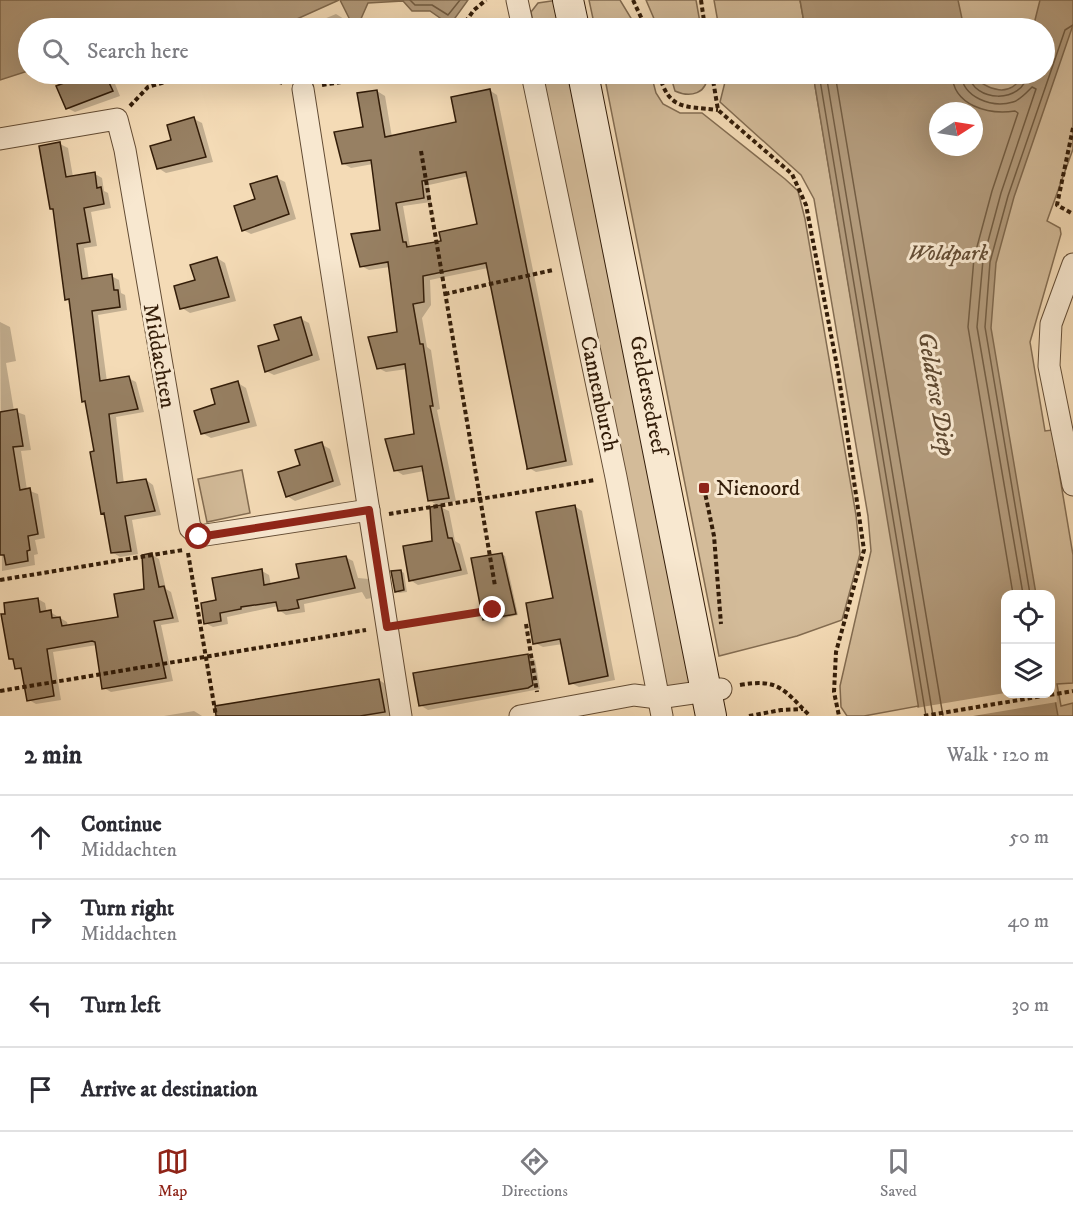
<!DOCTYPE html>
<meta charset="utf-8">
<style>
:root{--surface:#fff;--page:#f7f7f7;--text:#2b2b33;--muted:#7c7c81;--line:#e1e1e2;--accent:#8f2418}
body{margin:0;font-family:"IM FELL DW Pica",serif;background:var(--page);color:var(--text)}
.controls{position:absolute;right:18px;bottom:18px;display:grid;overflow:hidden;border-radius:12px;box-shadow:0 6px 24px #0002}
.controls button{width:54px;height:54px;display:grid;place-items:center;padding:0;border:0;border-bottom:2px solid var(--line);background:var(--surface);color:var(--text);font:30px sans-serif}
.compass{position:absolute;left:929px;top:102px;width:54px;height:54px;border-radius:50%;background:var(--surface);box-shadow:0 6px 24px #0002;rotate:78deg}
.stop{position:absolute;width:18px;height:18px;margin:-14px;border:4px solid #8f2418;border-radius:50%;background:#fff}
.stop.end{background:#8f2418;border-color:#fff;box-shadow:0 2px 6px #0008}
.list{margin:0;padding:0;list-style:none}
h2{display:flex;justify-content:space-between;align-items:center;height:78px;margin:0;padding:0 24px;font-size:26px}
h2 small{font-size:20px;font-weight:400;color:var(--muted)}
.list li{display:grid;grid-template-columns:39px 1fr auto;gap:18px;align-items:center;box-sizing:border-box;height:84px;padding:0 24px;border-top:2px solid var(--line)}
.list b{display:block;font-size:22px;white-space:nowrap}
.list p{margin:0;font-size:20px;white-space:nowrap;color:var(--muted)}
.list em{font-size:20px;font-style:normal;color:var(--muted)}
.icon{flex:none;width:33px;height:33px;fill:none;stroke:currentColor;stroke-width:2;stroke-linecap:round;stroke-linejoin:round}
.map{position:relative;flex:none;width:1073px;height:716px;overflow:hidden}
.search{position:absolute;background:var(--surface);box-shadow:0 6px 24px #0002;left:18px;right:18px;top:18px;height:66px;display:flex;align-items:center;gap:15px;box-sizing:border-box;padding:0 21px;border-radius:33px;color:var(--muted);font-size:22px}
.sheet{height:414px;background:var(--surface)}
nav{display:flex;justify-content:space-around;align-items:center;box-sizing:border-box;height:84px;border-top:2px solid var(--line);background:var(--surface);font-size:16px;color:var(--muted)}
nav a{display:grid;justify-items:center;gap:3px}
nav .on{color:var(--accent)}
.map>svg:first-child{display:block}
.green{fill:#d3bb99;stroke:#836c51;stroke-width:1.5;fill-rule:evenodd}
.water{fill:#b29a7b;stroke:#7f684d;stroke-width:1.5;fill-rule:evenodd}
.pier{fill:#f4dbb6}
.shadow{fill:#0003;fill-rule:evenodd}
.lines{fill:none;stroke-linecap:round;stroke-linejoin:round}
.shore{stroke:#725c42;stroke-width:1.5}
.building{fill:#978063;stroke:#331d09;stroke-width:1.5;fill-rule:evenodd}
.street-casing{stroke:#634c34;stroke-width:23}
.secondary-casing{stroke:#331d09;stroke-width:32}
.path{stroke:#331d09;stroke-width:4;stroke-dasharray:4.5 3;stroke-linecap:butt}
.street{stroke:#f8e8d0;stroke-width:21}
.secondary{stroke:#f8e8d0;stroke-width:30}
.route{stroke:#8f2418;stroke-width:8}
.poi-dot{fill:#8f2418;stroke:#f8e8d0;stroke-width:2}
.labels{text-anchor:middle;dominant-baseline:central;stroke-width:6;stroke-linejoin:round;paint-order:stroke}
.park-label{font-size:22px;font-style:italic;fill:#634c34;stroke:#f8e8d0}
.street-label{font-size:22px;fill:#331d09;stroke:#f8e8d0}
.poi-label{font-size:22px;fill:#331d09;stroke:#f8e8d0;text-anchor:start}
.water-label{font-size:24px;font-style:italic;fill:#5f4931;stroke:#f8e8d0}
</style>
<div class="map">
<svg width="1073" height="716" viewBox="0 0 1073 716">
<rect width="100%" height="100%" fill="#f4dbb6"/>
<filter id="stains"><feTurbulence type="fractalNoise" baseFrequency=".00333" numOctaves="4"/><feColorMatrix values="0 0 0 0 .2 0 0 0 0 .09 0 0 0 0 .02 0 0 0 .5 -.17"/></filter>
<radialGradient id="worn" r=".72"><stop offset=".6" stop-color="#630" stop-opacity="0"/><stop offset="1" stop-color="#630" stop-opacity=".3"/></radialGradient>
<g class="green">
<polygon points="558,0 564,28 534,28 531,12 538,3"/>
<polygon points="589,0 620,0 637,28 595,28"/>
<polygon points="646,0 696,0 701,28 658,28"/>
<polygon points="714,0 800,0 805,28 719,28"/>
<path d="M 806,0 L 1073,0 L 1073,149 L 1047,221 L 1060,228 L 1061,234 L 1030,342 L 1045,431 L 1052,430 L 1073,555 L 1073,683 L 1057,684 L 1061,706 L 1073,703 L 1073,716 L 920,716 L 918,706 L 864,716 L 847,716 L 841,707 L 840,686 L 871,551 L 868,516 L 814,199 L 801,175 L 720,102 L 727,74 L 813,74 L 861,359 L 1006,694 L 1050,694 L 1050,594 L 1006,594 L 818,74 L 1044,74 L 1044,28 L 810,28 ZM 938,111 L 974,111 L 974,147 L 938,147 Z"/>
<polygon points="541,74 574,74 692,686 666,687 587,286 542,89"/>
<polygon points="604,74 651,74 656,93 663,104 680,113 702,113 785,179 798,191 805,219 856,515 860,554 842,620 797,636 719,656"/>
<path d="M 670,74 L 707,74 C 708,94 690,98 675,91 Z"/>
<polygon points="242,470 250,513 207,522 198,479"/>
</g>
<g class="water">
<polygon points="0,0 339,0 277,28 28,28 28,71 0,80"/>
<polygon points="340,0 468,0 450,25 430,11 412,11 403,1 368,3 360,21 353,26"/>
<polygon points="800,0 958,0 964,28 805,28"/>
<path d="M 1040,0 L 1073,0 L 1073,25 L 1014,197 L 996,263 L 991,328 L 1036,594 L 1006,594 L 1006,694 L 1050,694 L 1051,678 L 1058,716 L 920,716 L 813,74 L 973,74 C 984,91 1015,99 1021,74 L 1044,74 L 1044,28 L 1033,28 ZM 938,111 L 974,111 L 974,147 L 938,147 Z"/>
</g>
<polygon class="pier" points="1055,685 1057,702 973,716 917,716 916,708 1005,693 1050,694 1051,686"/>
<g class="shadow">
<polygon points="336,14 344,19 348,28 314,28 312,24"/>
<polygon points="77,74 111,74 120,96 75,112 67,108 79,78"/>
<path d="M 489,90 L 497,95 L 573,465 L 536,472 L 529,468 L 488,268 L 430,280 L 431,305 L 422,318 L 427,347 L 431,350 L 440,409 L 437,410 L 456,501 L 437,505 L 429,500 L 424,471 L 403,475 L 395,470 L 415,435 L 407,369 L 386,372 L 378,368 L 399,333 L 390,267 L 369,270 L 361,266 L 353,236 L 381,231 L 373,164 L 351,168 L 344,164 L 335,133 L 364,129 L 377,91 L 385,96 L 392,137 L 458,123 ZM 469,176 L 479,225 L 442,242 L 410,246 L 403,206 L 431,202 L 429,185 Z"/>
<polygon points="194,119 202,123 213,162 166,173 158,168 173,141"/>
<polygon points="60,144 68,148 73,177 95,174 102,178 104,191 108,193 111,208 91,212 97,246 84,248 89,280 111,276 119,280 121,293 125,295 127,310 98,315 107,382 128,378 136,382 144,412 116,417 124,484 146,480 153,485 161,515 132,520 138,554 120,557 112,552 87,403 83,401 55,211 52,209"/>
<polygon points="277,178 285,182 296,219 251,234 243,230 257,200"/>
<polygon points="217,258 225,263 236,301 190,313 182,308 196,281"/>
<polygon points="301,319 309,323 320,360 274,375 266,371 280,341"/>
<polygon points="0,322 10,327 16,361 6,363 14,411 25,415 31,450 21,451 27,490 38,494 45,538 35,540 38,554 34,555 35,565 2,571"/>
<polygon points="238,383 246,388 257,426 211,438 202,433 217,405"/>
<polygon points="321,444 330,449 341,485 295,501 287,496 301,466"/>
<polygon points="574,506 582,511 615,680 579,687 571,683 563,644 543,647 535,643 554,599"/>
<polygon points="440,507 449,511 455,541 460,544 468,574 418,585 410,580 434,542"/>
<polygon points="501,554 505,556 518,615 488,622 484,620"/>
<polygon points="152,555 159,559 166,589 171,592 179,622 161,625 173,681 111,692 104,688 97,645 53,652 61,700 36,704 29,700 24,672 16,668 15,661 10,658 38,599 45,603 47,613 50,612 67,622 68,627 120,618 146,590"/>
<polygon points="345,557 353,561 358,578 369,579 372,598 366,599 362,592 304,604 305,612 286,615 279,610 278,606 227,617 228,624 213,627 205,623 218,602 262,571 269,575 271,585 301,579"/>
<polygon points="401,571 404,573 407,592 399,593 396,591"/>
<polygon points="527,656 535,660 540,689 428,710 420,705"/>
<polygon points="379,680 387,685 392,716 231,716 229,705"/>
<polygon points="194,711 202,716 164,716"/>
</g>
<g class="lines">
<g class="shore">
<polyline points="410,0 415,5 432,5 448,15 460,0"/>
<polyline points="819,74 926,716"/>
<polyline points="826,74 933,716"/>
<polyline points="835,74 943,716"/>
<path d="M 952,74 C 953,106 989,115 1015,111 L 1018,113 L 992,191 L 974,258 L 968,327 L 1013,594"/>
<path d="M 961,74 C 963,98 992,108 1013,102 C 1020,100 1027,92 1032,87 L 1036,89 L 1001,193 L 983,260 L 977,327 L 1023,594"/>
<path d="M 969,74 C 972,103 1024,104 1027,74"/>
<polyline points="1030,594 985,327 990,262 1008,196 1065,30 1073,25"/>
</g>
</g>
<g class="building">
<polygon points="75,74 105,74 113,91 66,109 56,86 77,78"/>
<path d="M 490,89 L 566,461 L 527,469 L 527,467 L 486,263 L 423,276 L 424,302 L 413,304 L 420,344 L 423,344 L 433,406 L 430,406 L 449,498 L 428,501 L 422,466 L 394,471 L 385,439 L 414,434 L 405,364 L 377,369 L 368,337 L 397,332 L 388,262 L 360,267 L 351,234 L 380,230 L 371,160 L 342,164 L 334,132 L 363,127 L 357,93 L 377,90 L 385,137 L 456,122 L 451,97 ZM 466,172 L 477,224 L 439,232 L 441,241 L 407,247 L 406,242 L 403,242 L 396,203 L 424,198 L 422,181 Z"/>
<polygon points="194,117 206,157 157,169 150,146 171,140 167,125"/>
<polygon points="60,142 66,177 95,172 97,188 101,187 104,204 84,208 90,242 77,244 82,279 112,274 114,290 118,290 120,307 92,311 100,381 129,376 138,409 109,414 117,483 146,479 155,511 125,516 131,551 111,553 104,513 101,514 90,452 94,451 85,401 82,402 69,299 65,300 53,209 50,209 39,146"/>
<polygon points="277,176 289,214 242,231 234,206 255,199 250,184"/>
<polygon points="217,257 229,297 180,309 174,286 195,280 190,265"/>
<polygon points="301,317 312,355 265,372 258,346 279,340 274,325"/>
<polygon points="238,381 249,422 201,434 194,411 215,404 211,389"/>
<polygon points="17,409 23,446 13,447 20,490 30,488 38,534 28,536 30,550 27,551 28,561 6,565 4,555 0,555 0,412"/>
<polygon points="322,442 333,481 286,497 278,472 300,465 295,450"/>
<polygon points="441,505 448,538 452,538 461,570 409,581 403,546 432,541 430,507"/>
<polygon points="575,505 608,676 569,684 560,639 533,644 526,603 553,598 536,512"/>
<polygon points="152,553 159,587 164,586 173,618 154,621 166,678 102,689 95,642 92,641 47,649 54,696 27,701 21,668 15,669 13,659 9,659 1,614 5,614 4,603 38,598 40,612 51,610 52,618 60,617 62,626 118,617 114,594 144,589 142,555"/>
<polygon points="502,553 516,614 483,620 471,558"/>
<polygon points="346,556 355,588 297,600 299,608 288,610 278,611 276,602 241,607 241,609 220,613 221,621 204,624 201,603 216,600 212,578 262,569 264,585 299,578 296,564"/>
<polygon points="401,570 404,590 395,592 391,571"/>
<polygon points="528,654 533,685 528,688 419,706 413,673"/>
<polygon points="379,679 385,712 360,716 216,716 215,706"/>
</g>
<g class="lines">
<g class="street-casing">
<g id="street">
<polyline points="517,0 523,28"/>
<polyline points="532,74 616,477 662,716"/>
<polyline points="303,89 401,716"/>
<polyline points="0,139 117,119 125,150 190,528 199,536 369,510"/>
<polyline points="1073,264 1051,324 1049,366 1073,485"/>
<polyline points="520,716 634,695 658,698 721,689"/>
</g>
</g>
<g class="secondary-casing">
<g id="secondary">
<polyline points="568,0 574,28"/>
<polyline points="583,74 711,716"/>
</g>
</g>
<g class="path">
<polyline points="633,0 646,28"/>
<polyline points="701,0 705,28"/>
<polyline points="461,28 474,10 486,0"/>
<polyline points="249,74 283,83"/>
<polyline points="459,74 462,74"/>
<path d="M 659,74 C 669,110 683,106 718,110"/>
<polyline points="712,74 718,110 792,174 806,205 838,371 864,550 836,652 834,692 839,716"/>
<polyline points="322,85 393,74"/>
<polyline points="130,106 148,87 192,74"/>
<polyline points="1073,128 1057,205 1073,214"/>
<polyline points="421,151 495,586"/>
<polyline points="445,294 553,270"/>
<polyline points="704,488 714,536 721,624"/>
<polyline points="389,514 595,480"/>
<polyline points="188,553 216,716"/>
<polyline points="0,580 183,550"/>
<polyline points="406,624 493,610"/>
<polyline points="526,624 537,692"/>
<path d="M 740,685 C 779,678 784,690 810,716"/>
<polyline points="0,691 366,630"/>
<polyline points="749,716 781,710 803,709"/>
<polyline points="924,716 1073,691"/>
</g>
<use href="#street" class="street"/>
<use href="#secondary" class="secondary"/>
</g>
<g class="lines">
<polyline class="route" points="199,537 369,510 387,627 493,610"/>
</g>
<rect class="poi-dot" x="698" y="482" width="12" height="12" rx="3"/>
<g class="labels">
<g class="park-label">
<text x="948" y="253">Woldpark</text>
</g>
<g class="street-label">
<text transform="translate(159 356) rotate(80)">Middachten</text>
<text transform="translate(599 394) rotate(78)">Cannenburch</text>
<text transform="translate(648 395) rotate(79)">Geldersedreef</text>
</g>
<g class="poi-label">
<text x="716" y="488">Nienoord</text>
</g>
<g class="water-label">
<text transform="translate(936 394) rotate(80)">Gelderse Diep</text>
</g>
</g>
<rect width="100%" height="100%" filter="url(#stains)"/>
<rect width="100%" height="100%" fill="url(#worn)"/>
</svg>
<div class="controls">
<button><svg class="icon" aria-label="locate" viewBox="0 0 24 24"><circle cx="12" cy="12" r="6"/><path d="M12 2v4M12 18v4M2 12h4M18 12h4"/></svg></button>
<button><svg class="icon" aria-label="layers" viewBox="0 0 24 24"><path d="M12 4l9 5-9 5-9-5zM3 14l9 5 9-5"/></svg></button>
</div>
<svg class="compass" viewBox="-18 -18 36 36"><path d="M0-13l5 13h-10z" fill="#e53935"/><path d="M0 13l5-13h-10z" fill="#7c7c81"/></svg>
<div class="stop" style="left:199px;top:537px"></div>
<div class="stop end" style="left:493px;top:610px"></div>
<div class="search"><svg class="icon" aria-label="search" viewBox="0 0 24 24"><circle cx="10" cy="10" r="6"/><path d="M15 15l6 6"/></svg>Search here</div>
</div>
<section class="sheet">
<h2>2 min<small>Walk · 120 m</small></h2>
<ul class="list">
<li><svg class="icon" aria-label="ahead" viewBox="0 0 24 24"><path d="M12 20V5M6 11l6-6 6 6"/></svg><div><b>Continue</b><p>Middachten</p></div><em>50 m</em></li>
<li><svg class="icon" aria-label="right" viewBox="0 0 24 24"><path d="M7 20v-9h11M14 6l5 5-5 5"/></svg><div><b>Turn right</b><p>Middachten</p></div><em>40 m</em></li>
<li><svg class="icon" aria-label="left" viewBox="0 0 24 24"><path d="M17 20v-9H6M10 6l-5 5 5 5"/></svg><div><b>Turn left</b></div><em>30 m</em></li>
<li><svg class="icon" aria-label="arrive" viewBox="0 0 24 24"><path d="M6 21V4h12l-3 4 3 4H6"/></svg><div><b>Arrive at destination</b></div></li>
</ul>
</section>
<nav>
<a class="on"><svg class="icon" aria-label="map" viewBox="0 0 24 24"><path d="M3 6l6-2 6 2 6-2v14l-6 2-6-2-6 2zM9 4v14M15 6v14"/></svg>Map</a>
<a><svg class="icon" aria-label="directions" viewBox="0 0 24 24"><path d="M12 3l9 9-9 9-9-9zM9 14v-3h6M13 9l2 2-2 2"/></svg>Directions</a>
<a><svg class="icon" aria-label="saved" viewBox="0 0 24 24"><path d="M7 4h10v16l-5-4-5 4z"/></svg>Saved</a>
</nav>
